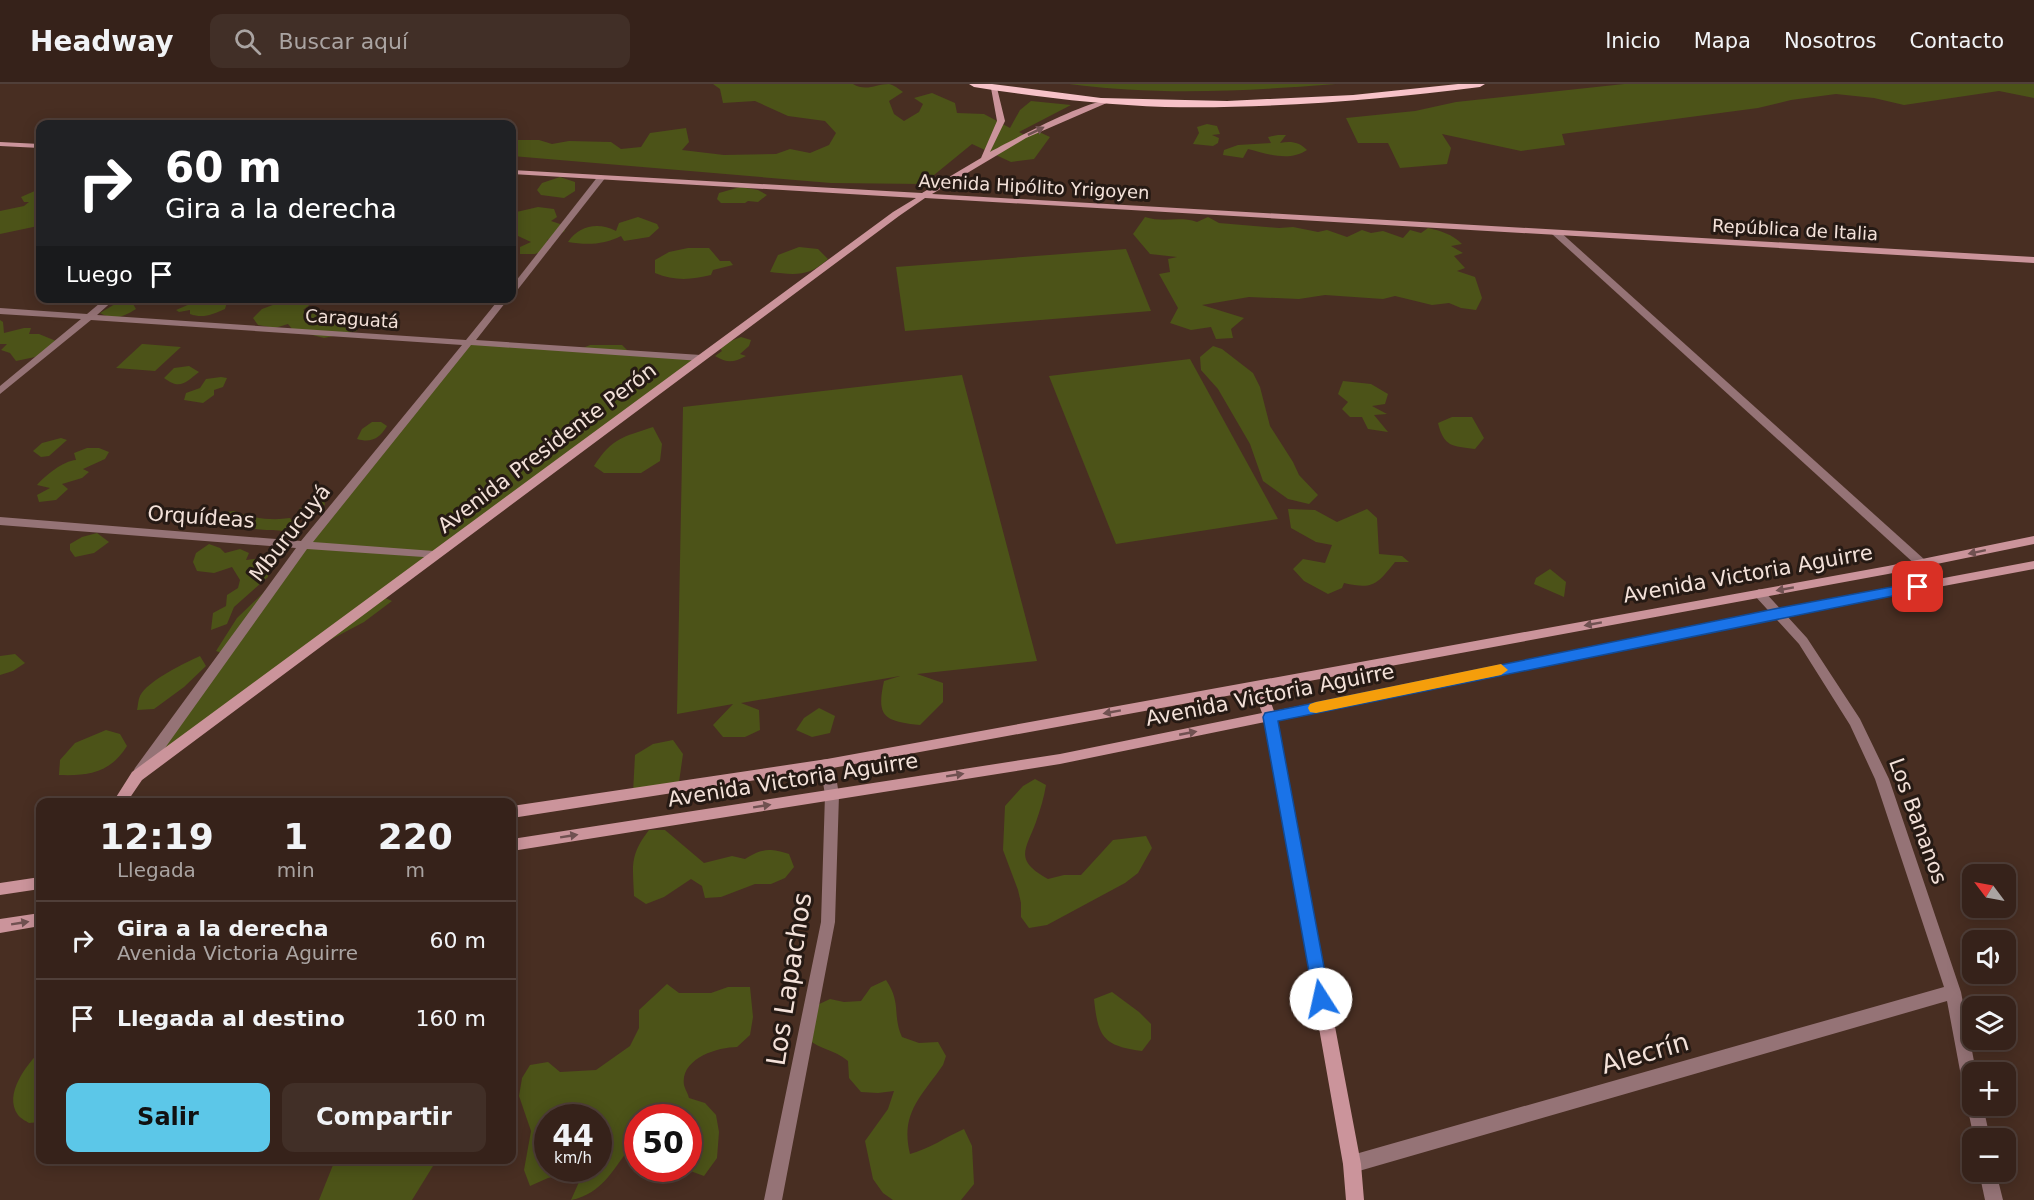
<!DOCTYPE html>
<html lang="es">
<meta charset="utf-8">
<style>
:root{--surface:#36221a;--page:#412f27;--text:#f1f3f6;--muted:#aaa4a2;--line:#503f39;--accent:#5cc7e8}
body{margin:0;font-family:"DejaVu Sans",sans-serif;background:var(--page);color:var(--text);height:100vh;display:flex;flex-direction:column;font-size:22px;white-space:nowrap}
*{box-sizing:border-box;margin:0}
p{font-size:20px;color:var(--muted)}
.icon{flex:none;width:33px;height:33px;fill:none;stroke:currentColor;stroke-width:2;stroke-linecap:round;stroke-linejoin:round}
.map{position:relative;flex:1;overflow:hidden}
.details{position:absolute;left:36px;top:714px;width:480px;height:366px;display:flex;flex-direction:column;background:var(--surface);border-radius:12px;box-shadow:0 3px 15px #0003,0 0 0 2px var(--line)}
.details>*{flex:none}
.guide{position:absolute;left:36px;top:36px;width:480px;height:183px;border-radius:12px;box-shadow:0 3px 15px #0003,0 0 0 2px var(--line);background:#202124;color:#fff;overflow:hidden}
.needle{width:39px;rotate:302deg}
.buttons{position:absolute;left:1962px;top:780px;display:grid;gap:12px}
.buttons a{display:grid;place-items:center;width:54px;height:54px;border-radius:12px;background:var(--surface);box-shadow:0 3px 15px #0003,0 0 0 2px var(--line);font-size:30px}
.speed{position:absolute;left:534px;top:1020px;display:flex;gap:12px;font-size:30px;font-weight:700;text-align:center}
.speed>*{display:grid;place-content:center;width:78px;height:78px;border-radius:50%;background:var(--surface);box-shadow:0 3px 15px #0003,0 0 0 2px var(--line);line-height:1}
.speed small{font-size:15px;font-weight:400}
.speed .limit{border:9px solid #d22;background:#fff;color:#111}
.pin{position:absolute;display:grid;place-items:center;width:51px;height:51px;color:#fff;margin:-26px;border-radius:12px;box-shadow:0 3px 9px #0006}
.me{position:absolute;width:66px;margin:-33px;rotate:350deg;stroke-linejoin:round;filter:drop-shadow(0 0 4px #0008)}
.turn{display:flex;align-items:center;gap:21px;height:126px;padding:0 30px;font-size:27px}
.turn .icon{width:78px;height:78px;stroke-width:2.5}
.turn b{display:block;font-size:42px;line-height:51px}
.then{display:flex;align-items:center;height:57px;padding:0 30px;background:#0003;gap:12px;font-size:22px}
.eta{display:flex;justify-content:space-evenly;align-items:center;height:102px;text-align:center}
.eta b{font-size:36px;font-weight:600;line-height:42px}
.primary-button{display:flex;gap:12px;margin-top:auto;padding:12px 30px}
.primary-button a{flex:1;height:69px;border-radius:12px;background:var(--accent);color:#111;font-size:24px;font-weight:600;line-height:69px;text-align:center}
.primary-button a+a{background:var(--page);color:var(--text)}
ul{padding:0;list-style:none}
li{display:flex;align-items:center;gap:18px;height:78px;padding:0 30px;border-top:2px solid var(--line)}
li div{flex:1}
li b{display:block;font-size:22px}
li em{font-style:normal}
header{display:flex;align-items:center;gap:36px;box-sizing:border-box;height:84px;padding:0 30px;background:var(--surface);border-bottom:2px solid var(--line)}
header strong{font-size:28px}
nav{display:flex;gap:33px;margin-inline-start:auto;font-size:21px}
.search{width:420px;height:54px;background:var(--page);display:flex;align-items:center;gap:15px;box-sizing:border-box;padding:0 21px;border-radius:12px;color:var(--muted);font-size:22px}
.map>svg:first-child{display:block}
.green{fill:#4c5318;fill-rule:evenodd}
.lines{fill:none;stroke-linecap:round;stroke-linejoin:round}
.minor{fill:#957376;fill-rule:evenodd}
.secondary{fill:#cb949b;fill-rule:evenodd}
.trunk{fill:#f7c2c8;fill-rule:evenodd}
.oneway{fill:#705151}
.route{fill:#1a73e8;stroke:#114b97;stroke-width:1.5}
.slow{fill:#f59e0b}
.labels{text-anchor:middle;stroke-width:6;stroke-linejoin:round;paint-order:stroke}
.far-street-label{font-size:18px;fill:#f3e1d9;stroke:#261a14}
.street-label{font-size:21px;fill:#f3e1d9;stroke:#261a14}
.near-street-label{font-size:26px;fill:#f3e1d9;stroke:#261a14}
</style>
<header>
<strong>Headway</strong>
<div class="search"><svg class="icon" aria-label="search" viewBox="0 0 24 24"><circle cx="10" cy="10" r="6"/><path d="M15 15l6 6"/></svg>Buscar aquí</div>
<nav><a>Inicio</a><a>Mapa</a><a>Nosotros</a><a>Contacto</a></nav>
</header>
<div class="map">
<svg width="2034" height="1116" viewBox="0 0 2034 1116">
<rect width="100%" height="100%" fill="#482e22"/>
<!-- green -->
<g class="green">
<path d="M 713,0 L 853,0 C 866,8 876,0 889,0 C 894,1 899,5 903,8 L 889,17 L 894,30 L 904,37 L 919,28 L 923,20 L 914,14 L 932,9 L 955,19 L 957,29 L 984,30 L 1010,44 L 1020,26 L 1031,17 L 1071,21 L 1019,48 L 1025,51 L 1035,46 L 1050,53 L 1034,75 L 1011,78 L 972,60 L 923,100 L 831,99 L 512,72 L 512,56 L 539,56 L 552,60 L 569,57 L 611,58 L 621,65 L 641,63 L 650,49 L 686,44 L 689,58 L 682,66 L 724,71 L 776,70 L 790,65 L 810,69 L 829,61 L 836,49 L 825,37 L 788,32 L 755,17 L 723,19 L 720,5 Z"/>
<path d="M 1069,0 L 1336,0 C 1248,7 1158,12 1069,0 Z"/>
<polygon points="1624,0 2034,0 2034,14 1999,7 1904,21 1874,14 1836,10 1791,16 1758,24 1562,50 1565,61 1521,67 1442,50 1451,64 1447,80 1400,84 1388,59 1358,59 1346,34 1415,27 1456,18"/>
<polygon points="1207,40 1217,42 1220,50 1212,51 1219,54 1218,59 1213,62 1193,60 1199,49 1197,43"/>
<path d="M 1278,51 L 1286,51 L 1280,59 C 1291,57 1299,58 1307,66 C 1289,78 1268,70 1248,65 L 1243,74 L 1223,71 L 1224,66 L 1238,61 L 1271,59 L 1268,53 Z"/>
<polygon points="560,93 575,98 575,107 564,114 541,111 537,106 542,99"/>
<polygon points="740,103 758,106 767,111 758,118 748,117 745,119 721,119 717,115 719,109"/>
<polygon points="37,106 40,106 40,138 38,142 0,150 0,127 24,122 29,118 24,118 21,113"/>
<polygon points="512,123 512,129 538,123 554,125 557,133 551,137 560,140 565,147 547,156 551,164 535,170 520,170 520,163 531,158 518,152 518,147 512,146"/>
<path d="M 638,133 L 657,140 L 659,144 L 649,153 L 624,157 L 621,152 C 604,161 586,161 568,158 C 579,141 599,138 616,147 L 619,139 Z"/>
<path d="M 1145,133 C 1163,139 1180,132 1197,138 L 1208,133 L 1219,139 L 1279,144 L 1293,143 L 1318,148 L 1327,146 L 1347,153 L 1362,146 L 1371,149 L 1383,147 L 1403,154 L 1410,146 L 1421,149 L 1428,144 C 1441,147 1452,150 1462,160 L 1451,162 L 1463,169 L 1454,172 L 1465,184 L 1457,187 L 1475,193 L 1482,214 L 1476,226 L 1461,224 L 1449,219 L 1432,221 L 1395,212 L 1383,215 L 1325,211 L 1299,215 L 1249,213 L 1202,221 L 1244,234 L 1231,245 L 1233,254 L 1216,255 L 1211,243 L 1191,246 L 1170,239 L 1178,224 L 1159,190 L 1170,188 L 1168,175 L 1177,173 L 1150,170 L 1133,150 Z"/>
<path d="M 799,163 L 818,165 L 828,175 C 809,193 795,191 770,188 L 778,171 Z"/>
<path d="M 688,164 L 709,164 L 720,177 L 730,177 L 733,181 L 713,186 L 711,191 C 691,196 674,197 655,189 L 655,176 L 669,168 Z"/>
<polygon points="1126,165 1151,227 905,247 896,183"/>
<path d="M 130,215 L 136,225 C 123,233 114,237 100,229 L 120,217 Z"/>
<path d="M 217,215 L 227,218 L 225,225 C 214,230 203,235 190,230 L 190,226 L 179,228 L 176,226 L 197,217 L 201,220 Z"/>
<path d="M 289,215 L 312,215 L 312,219 L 303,226 C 311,230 317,226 325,230 L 323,237 L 318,242 L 335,235 L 342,237 L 341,241 L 354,238 L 358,242 L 357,247 L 324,254 L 293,246 L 288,240 L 275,244 L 258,241 L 253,234 L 262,225 Z"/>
<polygon points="0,236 3,238 4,249 24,244 31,244 29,250 39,250 56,257 56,264 35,273 16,277 10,269 1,266 7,260 0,260"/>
<path d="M 741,253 L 751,256 L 749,262 L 740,270 L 746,272 C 733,279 727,279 715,272 L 722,267 L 718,262 Z"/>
<polygon points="142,260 143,260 181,263 155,287 116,284"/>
<polygon points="469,260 578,266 590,261 622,261 630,269 701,274 381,512 392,517 364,538 328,557 137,692 225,570 216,567 237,534 285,488"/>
<polygon points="1213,262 1222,265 1253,289 1260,303 1270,342 1293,378 1299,391 1318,411 1309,420 1288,415 1263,397 1250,360 1218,305 1201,286 1200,273"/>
<polygon points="1190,275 1278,435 1116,460 1049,292"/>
<path d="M 189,282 L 199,288 C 185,299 180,306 164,294 L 174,284 Z"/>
<path d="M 962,291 L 1037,577 L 917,590 L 943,599 L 943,618 L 920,641 C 884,637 876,633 884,597 L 900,592 L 741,619 L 759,626 L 760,646 L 745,653 L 723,653 L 713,641 L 733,620 L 677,630 L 683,323 Z"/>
<polygon points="221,293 227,294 223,303 214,306 214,311 203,319 184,316 186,309 200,304 206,295"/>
<polygon points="1343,297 1371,300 1388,310 1385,320 1372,322 1387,330 1374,331 1388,348 1368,345 1362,333 1350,333 1342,325 1348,318 1338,310"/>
<path d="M 1452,333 L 1472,333 L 1484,354 L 1475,365 C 1452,362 1444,363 1438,339 Z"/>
<path d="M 372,338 L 381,338 L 387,342 C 379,355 371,359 357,355 L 362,345 Z"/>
<path d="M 653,343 L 662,360 L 660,377 L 641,389 L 604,389 L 594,382 C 612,354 623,353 653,343 Z"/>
<polygon points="61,354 67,356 49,372 41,373 33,367 42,359"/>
<path d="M 87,364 L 99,364 L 109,368 L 105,375 L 83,385 L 89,388 L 82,394 L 62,400 L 68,405 L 56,416 L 39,418 L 37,411 L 50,404 L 37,401 C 46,391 63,377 76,376 L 74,369 Z"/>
<polygon points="313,414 324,414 325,421 315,424 317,426 309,434 295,433 300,424 308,422 306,419"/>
<path d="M 1288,425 L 1315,426 L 1337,438 L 1367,425 L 1377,434 L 1379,470 L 1402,472 L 1409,478 L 1395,478 C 1377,500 1374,506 1344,499 L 1342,504 L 1328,510 L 1304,497 L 1293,485 L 1303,475 L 1325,479 L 1332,461 L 1316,458 L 1291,444 Z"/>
<path d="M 234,427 C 252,434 271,437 290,434 L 293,438 L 283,447 C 266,444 262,449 244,441 L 243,436 L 223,440 L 217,436 L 197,443 L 194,437 L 201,432 Z"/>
<polygon points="97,449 109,458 94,469 75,473 70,466 70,460 82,453"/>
<polygon points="209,460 220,464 225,469 240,465 249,469 246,476 262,474 270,478 268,493 234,523 227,540 211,546 213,529 226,522 227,511 238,504 240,496 232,483 214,489 197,487 193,478 196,469"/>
<polygon points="1550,485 1566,498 1564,513 1534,500 1536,494"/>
<polygon points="15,570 25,579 13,587 0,591 0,572"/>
<path d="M 200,572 L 206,582 L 184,603 L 154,625 L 137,626 C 138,622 138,616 140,612 C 147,597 185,579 200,572 Z"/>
<polygon points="819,624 835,632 830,649 812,653 796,646 804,634"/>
<path d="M 106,646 L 120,650 L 127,662 C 110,689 89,692 59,691 L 60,676 L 75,659 Z"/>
<polygon points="673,656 683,670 679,698 633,709 635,671 653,660"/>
<path d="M 1035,695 L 1046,701 C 1044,714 1040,726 1036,738 C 1025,767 1014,776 1048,795 L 1064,791 L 1081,791 L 1113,756 L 1146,752 L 1152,764 L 1138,789 L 1125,799 L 1047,841 L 1029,844 L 1021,833 L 1021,819 L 1018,806 L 1003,766 L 1005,722 L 1023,702 Z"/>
<path d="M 649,746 L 665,746 L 704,779 L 732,772 L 745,775 C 763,764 769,764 789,770 L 794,783 L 785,794 L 771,800 L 755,800 L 721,813 L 705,814 L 702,802 L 691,795 L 664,813 L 646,820 L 634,812 C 633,782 629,772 649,746 Z"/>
<path d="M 886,896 C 902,920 892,931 902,953 L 919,959 L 938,958 L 946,972 L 943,981 C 921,1013 900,1029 910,1070 C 929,1065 946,1053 964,1045 L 972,1062 L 974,1100 L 961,1116 L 893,1116 L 883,1109 L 873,1095 L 865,1057 L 888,1025 L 894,1007 L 878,1009 L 861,1008 L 849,994 L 848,977 C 833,965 822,966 807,955 L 813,923 L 830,915 L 844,918 L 861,917 L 871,903 Z"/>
<path d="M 667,900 L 679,909 L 711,909 L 728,903 L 750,903 L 753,933 L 750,951 L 737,963 C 717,963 680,975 684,1001 C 685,1005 688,1010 689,1014 L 705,1019 L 716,1031 L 719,1048 L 717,1074 L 704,1092 L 685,1085 L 688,1084 L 688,1034 L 638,1034 L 637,1063 L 633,1060 C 614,1083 603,1110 571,1116 L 579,1098 L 566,1090 L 548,1094 L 530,1102 L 524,1086 L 531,1047 L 519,1012 L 522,994 L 530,981 L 548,978 L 560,988 L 596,986 L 630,962 L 639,944 L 639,926 ZM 548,1034 L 598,1034 L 598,1084 L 548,1084 Z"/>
<path d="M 1112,908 L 1139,928 L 1151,940 L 1151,955 L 1142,967 C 1103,962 1098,953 1094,915 Z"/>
<path d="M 40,967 L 40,1038 L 29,1039 C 26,1037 20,1034 18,1031 C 3,1010 27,981 40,967 Z"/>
<polygon points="335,1076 433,1076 433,1082 412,1116 319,1116"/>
</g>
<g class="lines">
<!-- minor -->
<g class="minor">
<polygon points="599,91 606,93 515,209 512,209 512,202"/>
<polygon points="1552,146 1558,146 1925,476 1927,479 1925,482 1917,482 1552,150"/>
<polygon points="106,214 116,214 97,231 466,256 500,214 509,214 476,256 701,271 706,274 701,277 471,261 313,458 434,467 440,471 438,474 307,465 145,692 140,693 135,692 133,688 135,684 296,464 0,441 0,433 301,457 462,261 91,236 0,310 0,302 81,235 0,230 0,224 87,230"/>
<polygon points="1759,505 1763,506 1807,554 1860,635 1889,695 1961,908 1976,988 1972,988 1972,1022 1983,1022 1990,1054 1974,1054 1967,1022 1971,1016 1966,1014 1964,1008 1947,917 1352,1089 1346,1086 1343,1080 1346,1074 1352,1071 1944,903 1875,695 1850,641 1799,560 1755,512 1753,509"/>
<polygon points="827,675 832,676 834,680 839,711 835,838 782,1116 764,1116 821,838 825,711 820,680 822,676"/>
<polygon points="1979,1088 1996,1088 2003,1116 1985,1116"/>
</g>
<!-- secondary -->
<g class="secondary">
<path d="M 994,2 L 997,4 L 1005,37 L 990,68 C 1007,59 1096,11 1109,18 L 1026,54 L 932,110 L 2034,173 L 2034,179 L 925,114 L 899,132 L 142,696 L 127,718 L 113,718 L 132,688 L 893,128 L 916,114 L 512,90 L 512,86 L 922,109 L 981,74 L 997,37 L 991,4 Z"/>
<polygon points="0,58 40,60 40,64 0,62"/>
<polygon points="2034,452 2034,460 1888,490 1266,605 1274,627 1779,525 2034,477 2034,485 1779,533 1277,636 1361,1080 1364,1116 1346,1116 1343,1080 1265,638 1060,680 512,767 512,755 1060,670 1262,629 1254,607 827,685 512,734 512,722 827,675 1888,482"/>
<polygon points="40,793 40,805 0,811 0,799"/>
<polygon points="40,829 40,842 0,849 0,835"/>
</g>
<!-- trunk -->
<path class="trunk" d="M 969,0 L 992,0 L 1101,14 L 1227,17 L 1353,11 L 1458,0 L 1485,0 L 1480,3 C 1375,16 1271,25 1165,23 C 1101,21 1037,13 974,3 Z"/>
</g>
<!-- one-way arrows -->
<defs><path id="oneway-solid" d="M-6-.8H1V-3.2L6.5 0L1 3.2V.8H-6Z" transform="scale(1.5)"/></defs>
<g class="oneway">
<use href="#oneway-solid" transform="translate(1036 47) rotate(-26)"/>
<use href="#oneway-solid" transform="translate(1977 468) rotate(168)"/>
<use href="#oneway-solid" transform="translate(1785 505) rotate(170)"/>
<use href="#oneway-solid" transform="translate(1593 540) rotate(170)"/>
<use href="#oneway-solid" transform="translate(1112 628) rotate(170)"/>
<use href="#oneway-solid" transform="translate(1188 649) rotate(-11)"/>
<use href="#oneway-solid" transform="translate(955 691) rotate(-9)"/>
<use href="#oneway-solid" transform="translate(762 722) rotate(-9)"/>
<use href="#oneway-solid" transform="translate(569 752) rotate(-9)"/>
<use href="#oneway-solid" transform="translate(20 839) rotate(-9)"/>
</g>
<!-- route -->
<polygon class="route" points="1918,498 1924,503 1922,506 1278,637 1330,915 1328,921 1321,924 1315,921 1263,633 1265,629 1779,524"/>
<!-- slow -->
<polygon class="slow" points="1501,580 1508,586 1501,591 1316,629 1310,628 1308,624 1310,620 1316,618"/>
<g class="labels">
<!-- far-street labels -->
<g class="far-street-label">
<text transform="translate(1034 103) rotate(3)" y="6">Avenida Hipólito Yrigoyen</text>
<text transform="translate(1795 146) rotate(3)" y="6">República de Italia</text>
<text transform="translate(352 235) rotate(4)" y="6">Caraguatá</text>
</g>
<!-- street labels -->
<g class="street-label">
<text transform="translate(547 364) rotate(-37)" y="7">Avenida Presidente Perón</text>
<text transform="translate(201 433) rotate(4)" y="7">Orquídeas</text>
<text transform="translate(290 449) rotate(-52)" y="7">Mburucuyá</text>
<text transform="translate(1748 490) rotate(-10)" y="7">Avenida Victoria Aguirre</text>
<text transform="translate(1270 611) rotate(-11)" y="7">Avenida Victoria Aguirre</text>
<text transform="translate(793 696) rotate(-9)" y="7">Avenida Victoria Aguirre</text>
<text transform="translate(1918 737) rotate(70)" y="7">Los Bananos</text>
</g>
<!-- near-street labels -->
<g class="near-street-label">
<text transform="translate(789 895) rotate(-81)" y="9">Los Lapachos</text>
<text transform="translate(1645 969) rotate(-16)" y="9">Alecrín</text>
</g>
</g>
</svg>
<div class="buttons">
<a><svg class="needle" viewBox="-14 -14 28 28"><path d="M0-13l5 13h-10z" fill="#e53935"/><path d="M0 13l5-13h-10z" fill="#aaa4a2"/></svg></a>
<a><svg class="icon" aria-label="sound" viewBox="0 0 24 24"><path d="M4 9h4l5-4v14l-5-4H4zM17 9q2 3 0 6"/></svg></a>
<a><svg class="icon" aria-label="layers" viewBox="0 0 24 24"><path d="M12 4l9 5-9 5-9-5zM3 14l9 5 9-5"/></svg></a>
<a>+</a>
<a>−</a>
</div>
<div class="speed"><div>44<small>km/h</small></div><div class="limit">50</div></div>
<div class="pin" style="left:1918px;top:503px;background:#d93025"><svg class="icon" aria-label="arrive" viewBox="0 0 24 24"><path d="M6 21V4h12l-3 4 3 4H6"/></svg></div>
<svg class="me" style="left:1321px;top:915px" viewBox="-20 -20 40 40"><circle r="19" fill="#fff"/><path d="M0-13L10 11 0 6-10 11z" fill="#1a73e8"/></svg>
<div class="guide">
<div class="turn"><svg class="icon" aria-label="right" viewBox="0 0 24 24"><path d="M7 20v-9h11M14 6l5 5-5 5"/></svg><div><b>60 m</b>Gira a la derecha</div></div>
<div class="then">Luego<svg class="icon" aria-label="arrive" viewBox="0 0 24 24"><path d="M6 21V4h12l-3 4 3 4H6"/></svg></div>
</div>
<section class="details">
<div class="eta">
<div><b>12:19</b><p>Llegada</p></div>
<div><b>1</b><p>min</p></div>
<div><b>220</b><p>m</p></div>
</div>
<ul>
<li><svg class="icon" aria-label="right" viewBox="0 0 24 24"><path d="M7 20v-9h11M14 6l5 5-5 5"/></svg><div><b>Gira a la derecha</b><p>Avenida Victoria Aguirre</p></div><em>60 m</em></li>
<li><svg class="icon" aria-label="arrive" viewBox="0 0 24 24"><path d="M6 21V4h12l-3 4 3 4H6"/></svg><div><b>Llegada al destino</b></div><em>160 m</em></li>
</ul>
<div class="primary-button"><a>Salir</a><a>Compartir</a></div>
</section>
</div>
